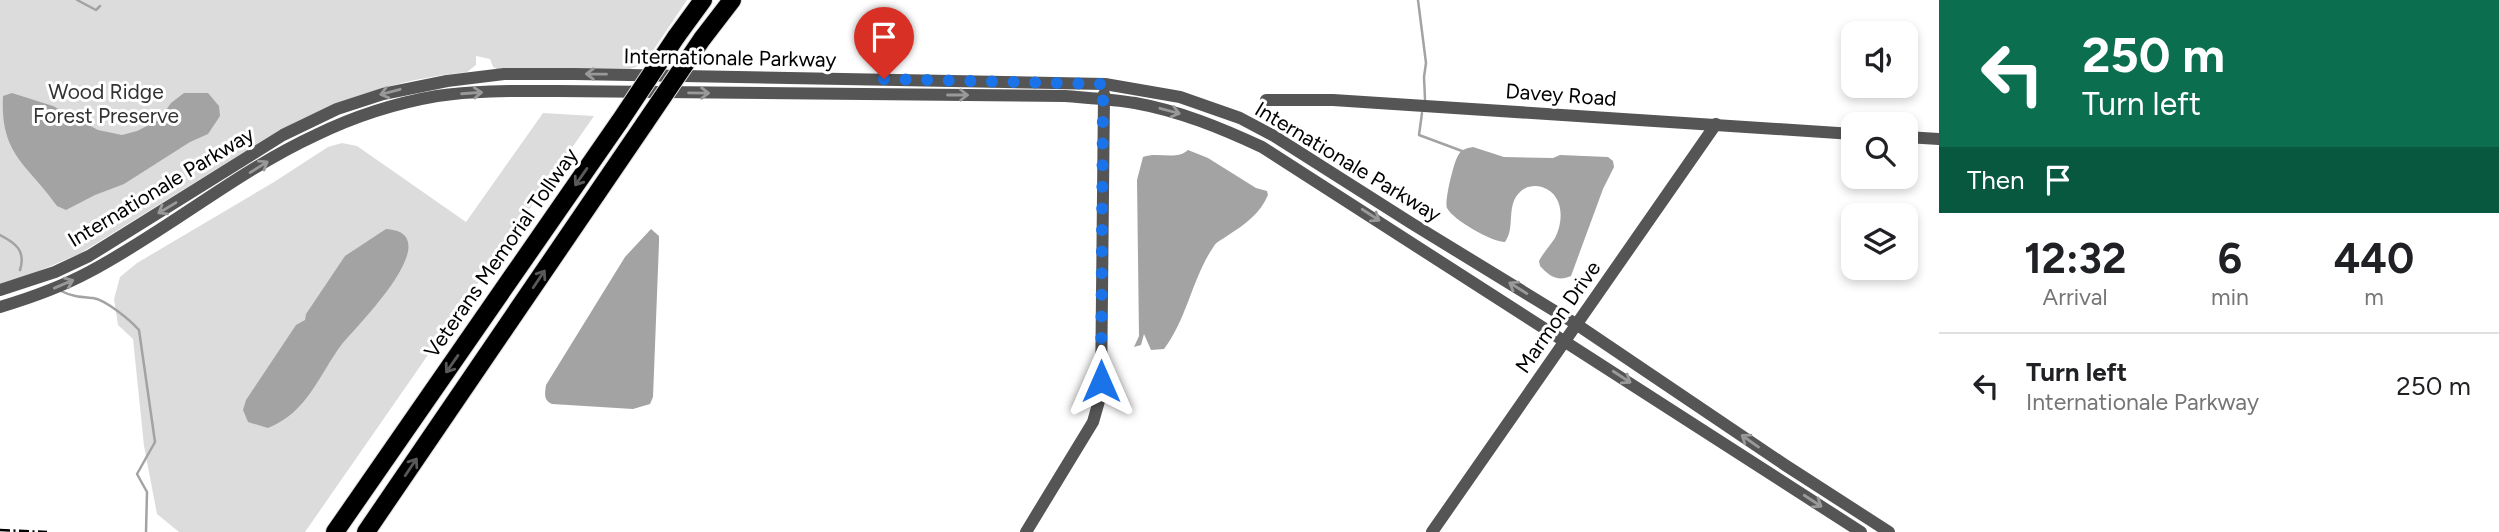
<!DOCTYPE html>
<style>
:root{--surface:#fff;--page:#f2f2f2;--text:#202124;--muted:#757577;--line:#e0e0e0}
body{margin:0;font-family:Figtree,sans-serif;background:var(--page);color:var(--text);height:100vh;display:flex;flex-direction:column;font-size:26px;white-space:nowrap}
*{box-sizing:border-box;margin:0}
p{font-size:23px;color:var(--muted)}
.icon{flex:none;width:38px;height:38px;fill:none;stroke:currentColor;stroke-width:2;stroke-linecap:round;stroke-linejoin:round}
.map{position:relative;flex:1;overflow:hidden}
.side{display:flex;flex-direction:column;background:var(--surface);width:560px}
.side>*{flex:none}
.top-card{background:#0b6e4f;color:#fff;overflow:hidden}
.tools{position:absolute;left:1841px;top:21px;display:grid;gap:14px}
.tools a{display:grid;place-items:center;width:77px;height:77px;border-radius:14px;background:var(--surface);box-shadow:0 4px 10px #0003;font-size:35px}
.pin{position:absolute;display:grid;place-items:center;width:60px;height:60px;color:#fff;margin:-72px -30px;border-radius:50% 50% 50% 0;rotate:-45deg;box-shadow:0 0 7px #0007}
.pin .icon{rotate:45deg}
.me{position:absolute;width:77px;margin:-38px;rotate:0deg;stroke-linejoin:round;filter:drop-shadow(0 0 5px #0008)}
.turn{display:flex;align-items:center;gap:24px;height:147px;padding:0 28px;font-size:32px}
.turn .icon{width:91px;height:91px;stroke-width:2.5}
.turn b{display:block;font-size:49px;line-height:60px}
.then{display:flex;align-items:center;height:66px;padding:0 28px;background:#0003;gap:14px;font-size:26px}
.eta{display:flex;justify-content:space-evenly;align-items:center;height:119px;text-align:center}
.eta b{font-size:42px;font-weight:700;line-height:49px}
ul{padding:0;list-style:none}
li{display:flex;align-items:center;gap:21px;height:105px;padding:0 28px;border-top:2px solid var(--line)}
li div{flex:1}
li b{display:block;font-size:26px}
li em{font-style:normal}
main{display:flex;flex:1;min-height:0}
.map>svg:first-child{display:block}
.green{fill:#dcdcdc}
.water{fill:#a3a3a3}
.lines{fill:none;stroke-linecap:round;stroke-linejoin:round}
.stream{stroke:#a3a3a3;stroke-width:2.5}
.highway-casing{stroke:#dbdbdb;stroke-width:20}
.minor{stroke:#555;stroke-width:12}
.highway{stroke:#000;stroke-width:18}
.rail{stroke:#000;stroke-width:2.5;stroke-dasharray:10 3.5 2 3.5;stroke-linecap:butt}
.highway-bridge-casing{stroke:#dbdbdb;stroke-width:20;stroke-linecap:butt}
.highway-bridge{stroke:#000;stroke-width:18}
.oneway{stroke:#999}
.oneway2{stroke:#595959}
.route{stroke:#1a73e8;stroke-width:12;stroke-dasharray:0 21.6}
.labels{text-anchor:middle;stroke-width:6;stroke-linejoin:round;paint-order:stroke}
.street-label{font-size:21px;fill:#000;stroke:#fff}
.park-label{font-size:21px;fill:#333;stroke:#fff}
</style>
<main>
<div class="map">
<svg width="1939" height="532" viewBox="0 0 1939 532">
<rect width="100%" height="100%" fill="#fff"/>
<!-- green -->
<g class="green">
<path d="M 0,0 L 687,0 L 644,64 L 630,69 L 499,70 L 493,67 L 490,59 L 476,56 L 476,65 L 467,72 C 398,79 336,100 275,133 L 79,254 L 20,279 L 0,285 Z"/>
<polygon points="543,113 594,116 305,532 179,532 157,514 144,446 133,339 118,325 114,299 120,277 137,263 274,182 328,147 342,143 357,146 466,222"/>
</g>
<!-- water -->
<g class="water">
<path d="M 12,93 L 53,106 L 98,130 L 122,135 L 137,131 L 159,120 L 171,103 L 184,93 L 208,93 L 219,106 L 220,116 L 208,134 L 190,142 L 124,184 L 95,195 L 66,210 L 57,206 C 28,164 0,156 3,96 Z"/>
<path d="M 1473,147 L 1504,157 L 1553,158 L 1560,155 L 1608,157 L 1613,161 L 1614,167 L 1603,189 L 1571,276 C 1558,282 1549,276 1540,266 L 1539,261 C 1543,253 1550,246 1555,238 C 1564,221 1564,194 1542,187 C 1535,185 1527,186 1521,191 C 1505,205 1516,227 1505,242 C 1492,242 1453,220 1447,208 C 1444,202 1454,160 1459,154 C 1462,149 1468,148 1473,147 Z"/>
<path d="M 1188,150 L 1208,158 L 1256,188 L 1267,191 L 1268,195 C 1260,214 1244,225 1227,236 C 1222,240 1217,241 1214,246 C 1192,278 1187,319 1164,349 L 1151,350 L 1144,334 L 1141,345 L 1134,347 L 1139,336 L 1137,180 L 1143,157 C 1158,151 1176,161 1188,150 Z"/>
<path d="M 386,229 C 451,233 356,327 342,344 C 318,376 308,412 268,428 L 248,422 L 243,410 L 246,400 L 296,325 L 305,320 L 306,314 L 345,256 Z"/>
<path d="M 651,229 L 659,236 L 659,243 L 653,397 L 650,404 L 633,409 L 552,404 C 543,400 545,393 546,385 L 625,257 Z"/>
</g>
<g class="lines">
<!-- stream -->
<g class="stream">
<polyline points="77,0 96,10 100,6"/>
<polyline points="1418,0 1426,63 1424,77 1425,99"/>
<polyline points="1422,113 1419,135 1462,151"/>
<path d="M 0,235 C 16,243 26,251 20,270"/>
<path d="M 61,291 C 73,297 81,297 93,298 C 106,300 130,320 139,330 L 155,442 L 137,474 L 147,492 L 146,532"/>
</g>
<defs>
<g id="highway">
<polyline points="676,37 703,0"/>
<polyline points="702,39 732,0"/>
<polyline points="335,532 620,121"/>
<polyline points="366,532 645,123"/>
</g>
</defs>
<!-- highway casing -->
<use href="#highway" class="highway-casing"/>
<!-- minor -->
<g class="minor">
<polyline points="1266,100 1333,100 1853,134"/>
<polyline points="1906,137 1939,139"/>
<polyline points="0,290 55,272 89,256 283,135 337,109 383,94 447,81 504,74 575,74 1105,84 1180,97 1240,118 1274,136 1411,223 1576,324 1785,465 1889,532"/>
<path d="M 0,307 C 30,298 61,287 89,272 C 167,231 236,172 316,135 C 353,117 396,103 437,96 C 477,90 519,91 559,91 L 1065,96 C 1088,98 1112,99 1135,103 C 1180,111 1221,128 1262,147 L 1861,532"/>
<polyline points="1026,532 1093,422 1101,394 1104,94"/>
<polyline points="1432,532 1716,124"/>
</g>
<!-- highway -->
<use href="#highway" class="highway"/>
<!-- rail -->
<polyline class="rail" points="0,530 47,532"/>
<defs>
<g id="highway-bridge">
<polyline points="620,121 676,37"/>
<polyline points="645,123 702,39"/>
</g>
</defs>
<!-- highway-bridge casing -->
<use href="#highway-bridge" class="highway-bridge-casing"/>
<!-- highway-bridge -->
<use href="#highway-bridge" class="highway-bridge"/>
</g>
<!-- one-way arrows -->
<defs><path id="oneway-shaft" d="M-6 0H5M1.5-3L5.5 0L1.5 3" fill="none" stroke-width="1.6" stroke-linecap="round" stroke-linejoin="round" transform="scale(1.75)"/></defs>
<g class="oneway">
<use href="#oneway-shaft" transform="translate(596 74) rotate(-179)"/>
<use href="#oneway-shaft" transform="translate(390 92) rotate(165)"/>
<use href="#oneway-shaft" transform="translate(472 93) rotate(-4)"/>
<use href="#oneway-shaft" transform="translate(699 93) rotate(1)"/>
<use href="#oneway-shaft" transform="translate(958 95)"/>
<use href="#oneway-shaft" transform="translate(1170 111) rotate(15)"/>
<use href="#oneway-shaft" transform="translate(259 167) rotate(-32)"/>
<use href="#oneway-shaft" transform="translate(167 208) rotate(149)"/>
<use href="#oneway-shaft" transform="translate(1371 215) rotate(33)"/>
<use href="#oneway-shaft" transform="translate(64 284) rotate(-23)"/>
<use href="#oneway-shaft" transform="translate(1518 288) rotate(-148)"/>
<use href="#oneway-shaft" transform="translate(1622 377) rotate(33)"/>
<use href="#oneway-shaft" transform="translate(1750 441) rotate(-145)"/>
<use href="#oneway-shaft" transform="translate(1813 501) rotate(33)"/>
</g>
<g class="oneway2">
<use href="#oneway-shaft" transform="translate(581 177) rotate(125)"/>
<use href="#oneway-shaft" transform="translate(539 279) rotate(-56)"/>
<use href="#oneway-shaft" transform="translate(452 364) rotate(125)"/>
<use href="#oneway-shaft" transform="translate(411 467) rotate(-56)"/>
</g>
<g class="lines">
<!-- route -->
<polyline class="route" points="884,79 1105,84 1103,100 1101,381"/>
</g>
<g class="labels">
<!-- street labels -->
<g class="street-label">
<text transform="translate(730 58) rotate(1)" y="7">Internationale Parkway</text>
<text transform="translate(1561 95) rotate(4)" y="7">Davey Road</text>
<text transform="translate(1348 162) rotate(31)" y="7">Internationale Parkway</text>
<text transform="translate(161 187) rotate(-31)" y="7">Internationale Parkway</text>
<text transform="translate(501 253) rotate(-55)" y="7">Veterans Memorial Tollway</text>
<text transform="translate(1558 317) rotate(-55)" y="7">Marmon Drive</text>
</g>
<!-- park labels -->
<g class="park-label">
<text x="106" y="99">Wood Ridge<tspan x="106" dy="24">Forest Preserve</tspan></text>
</g>
</g>
</svg>
<div class="tools">
<a><svg class="icon" aria-label="sound" viewBox="0 0 24 24"><path d="M4 9h4l5-4v14l-5-4H4zM17 9q2 3 0 6"/></svg></a>
<a><svg class="icon" aria-label="search" viewBox="0 0 24 24"><circle cx="10" cy="10" r="6"/><path d="M15 15l6 6"/></svg></a>
<a><svg class="icon" aria-label="layers" viewBox="0 0 24 24"><path d="M12 4l9 5-9 5-9-5zM3 14l9 5 9-5"/></svg></a>
</div>
<div class="pin" style="left:884px;top:79px;background:#d93025"><svg class="icon" aria-label="arrive" viewBox="0 0 24 24"><path d="M6 21V4h12l-3 4 3 4H6"/></svg></div>
<svg class="me" style="left:1101px;top:381px" viewBox="-20 -20 40 40"><path d="M0-17L14 15 0 8-14 15z" fill="#1a73e8" stroke="#fff" stroke-width="4"/></svg>
</div>
<section class="side">
<div class="top-card">
<div class="turn"><svg class="icon" aria-label="left" viewBox="0 0 24 24"><path d="M17 20v-9H6M10 6l-5 5 5 5"/></svg><div><b>250 m</b>Turn left</div></div>
<div class="then">Then<svg class="icon" aria-label="arrive" viewBox="0 0 24 24"><path d="M6 21V4h12l-3 4 3 4H6"/></svg></div>
</div>
<div class="eta">
<div><b>12:32</b><p>Arrival</p></div>
<div><b>6</b><p>min</p></div>
<div><b>440</b><p>m</p></div>
</div>
<ul>
<li><svg class="icon" aria-label="left" viewBox="0 0 24 24"><path d="M17 20v-9H6M10 6l-5 5 5 5"/></svg><div><b>Turn left</b><p>Internationale Parkway</p></div><em>250 m</em></li>
</ul>
</section>
</main>
